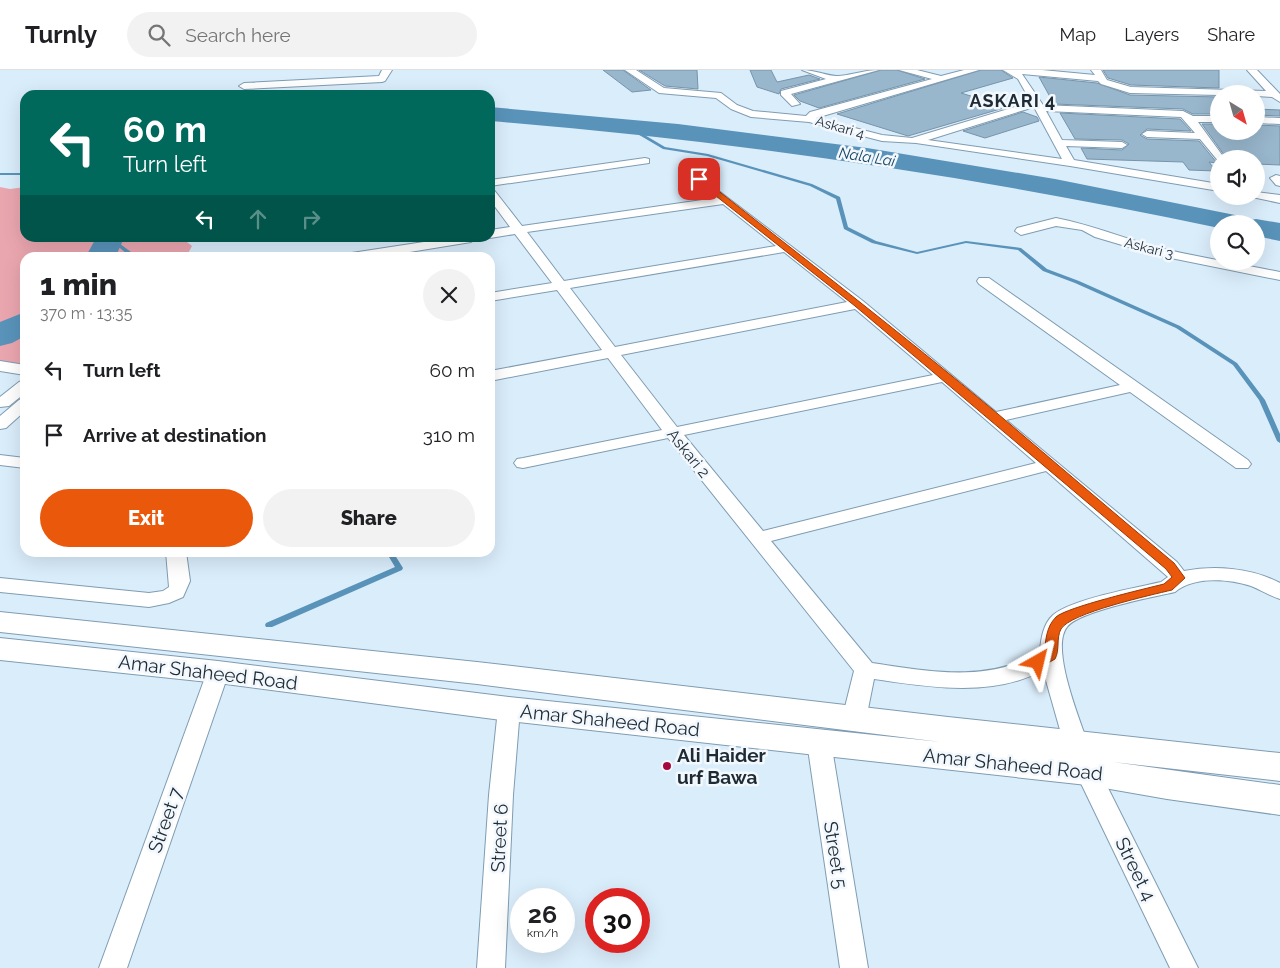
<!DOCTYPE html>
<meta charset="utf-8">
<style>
:root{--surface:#fff;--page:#f2f2f2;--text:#202124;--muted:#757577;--line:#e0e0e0;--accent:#ea580c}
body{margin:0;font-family:Raleway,sans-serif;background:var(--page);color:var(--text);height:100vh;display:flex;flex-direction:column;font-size:19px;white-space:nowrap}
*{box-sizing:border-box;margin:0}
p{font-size:16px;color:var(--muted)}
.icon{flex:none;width:28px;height:28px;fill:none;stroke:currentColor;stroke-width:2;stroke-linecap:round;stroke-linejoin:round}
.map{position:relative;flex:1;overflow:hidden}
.sheet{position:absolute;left:20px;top:182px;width:475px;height:305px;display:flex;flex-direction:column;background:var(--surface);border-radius:15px;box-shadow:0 5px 20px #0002}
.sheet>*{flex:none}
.top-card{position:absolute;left:20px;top:20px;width:475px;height:152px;border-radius:15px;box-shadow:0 5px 20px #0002;background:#00695c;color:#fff;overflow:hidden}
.needle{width:32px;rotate:143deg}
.tools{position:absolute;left:1210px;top:15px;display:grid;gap:10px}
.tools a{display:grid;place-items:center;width:55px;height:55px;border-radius:50%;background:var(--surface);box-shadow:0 5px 20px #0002;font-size:25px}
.speed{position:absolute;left:510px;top:818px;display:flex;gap:10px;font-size:25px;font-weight:700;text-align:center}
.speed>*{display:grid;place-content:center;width:65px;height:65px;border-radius:50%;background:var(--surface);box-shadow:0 5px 20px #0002;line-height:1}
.speed small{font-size:12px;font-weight:400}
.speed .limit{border:8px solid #d22;background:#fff;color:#111}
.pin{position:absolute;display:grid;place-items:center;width:42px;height:42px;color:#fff;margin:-21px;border-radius:10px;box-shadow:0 2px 8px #0006}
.me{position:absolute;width:55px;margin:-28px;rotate:37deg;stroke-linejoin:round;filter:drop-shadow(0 0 4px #0008)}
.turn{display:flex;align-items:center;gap:18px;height:105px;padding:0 20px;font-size:22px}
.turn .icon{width:65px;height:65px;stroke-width:2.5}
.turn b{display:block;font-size:35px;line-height:42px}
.lanes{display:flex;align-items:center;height:48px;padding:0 20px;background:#0003;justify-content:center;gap:25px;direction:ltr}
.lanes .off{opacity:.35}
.round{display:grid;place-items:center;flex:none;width:52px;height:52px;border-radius:26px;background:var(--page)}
.overview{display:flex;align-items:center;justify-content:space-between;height:85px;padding:0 20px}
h1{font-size:30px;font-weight:800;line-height:38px}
.action{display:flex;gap:10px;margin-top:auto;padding:10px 20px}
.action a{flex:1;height:58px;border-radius:30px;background:var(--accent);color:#fff;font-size:20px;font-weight:800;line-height:58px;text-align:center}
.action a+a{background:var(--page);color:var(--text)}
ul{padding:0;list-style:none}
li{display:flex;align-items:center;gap:15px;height:65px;padding:0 20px}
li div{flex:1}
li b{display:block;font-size:19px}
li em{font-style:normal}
header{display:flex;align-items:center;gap:30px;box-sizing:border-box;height:70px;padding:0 25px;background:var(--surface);border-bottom:1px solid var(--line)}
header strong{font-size:24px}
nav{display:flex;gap:28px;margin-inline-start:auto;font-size:18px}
.search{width:350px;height:45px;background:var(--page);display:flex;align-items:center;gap:12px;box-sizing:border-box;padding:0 18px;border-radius:28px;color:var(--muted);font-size:19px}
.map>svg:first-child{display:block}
.green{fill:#eaa6af}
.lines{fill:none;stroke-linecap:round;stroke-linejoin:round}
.stream{fill:#5993ba;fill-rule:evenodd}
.river{fill:#5993ba;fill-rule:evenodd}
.building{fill:#98b6cc;stroke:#7794a9}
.minor-casing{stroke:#7f9cb2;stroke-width:2}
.secondary-casing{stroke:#7f9cb2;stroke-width:2}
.minor{fill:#fff;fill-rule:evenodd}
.secondary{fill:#fff;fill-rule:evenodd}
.route{fill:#ea580c;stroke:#983908}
.poi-dot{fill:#a4083f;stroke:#f2f8fd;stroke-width:2}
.labels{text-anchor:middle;stroke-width:5;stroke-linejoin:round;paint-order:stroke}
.far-street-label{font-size:14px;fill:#1f2b34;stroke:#f2f8fd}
.far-water-label{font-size:15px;font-style:italic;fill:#194764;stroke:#f2f8fd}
.street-label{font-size:16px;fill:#1f2b34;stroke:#f2f8fd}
.far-district-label{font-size:18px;font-weight:bold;letter-spacing:1px;fill:#1f2b34;stroke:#f2f8fd}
.near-street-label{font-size:19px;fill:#1f2b34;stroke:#f2f8fd}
.near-poi-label{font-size:19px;font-weight:bold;fill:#1f2b34;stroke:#f2f8fd;text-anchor:start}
</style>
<header>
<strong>Turnly</strong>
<div class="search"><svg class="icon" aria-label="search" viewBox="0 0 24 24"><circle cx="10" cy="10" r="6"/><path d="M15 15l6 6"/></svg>Search here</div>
<nav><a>Map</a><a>Layers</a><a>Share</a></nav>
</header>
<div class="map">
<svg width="1280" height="898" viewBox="0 0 1280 898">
<rect width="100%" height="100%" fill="#daedfb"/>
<!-- green -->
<polygon class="green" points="0,117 10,119 25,117 25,168 182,168 192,176 186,187 25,188 25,298 0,300"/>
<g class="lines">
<!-- stream -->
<g class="stream">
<polygon points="624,54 626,54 665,77 708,84 812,114 840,127 848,157 876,171 917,182 966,171 1021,178 1047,199 1079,211 1180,256 1237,293 1265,330 1280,364 1280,373 1277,371 1259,330 1233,295 1176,258 1075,213 1043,201 1018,180 966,173 917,184 872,173 844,159 836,129 810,116 707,86 663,79 624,56"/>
<rect x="0" y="103" width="25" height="2"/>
<polygon points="108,168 112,168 131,182 133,188 128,188 127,184"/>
<polygon points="386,482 393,482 403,498 402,500 272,557 266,557 265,555 266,553 395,497"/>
</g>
<!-- river -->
<g class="river">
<path d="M 490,37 L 678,54 L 867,78 L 1055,109 L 1240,146 L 1251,150 L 1256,149 L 1280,153 L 1280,171 L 1256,166 L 1256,154 L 1219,154 L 1219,158 C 978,107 735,71 490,51 Z"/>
<polygon points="96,168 124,168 115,188 85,188"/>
<polygon points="25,242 25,266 12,273 0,276 0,252"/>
</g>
</g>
<!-- building -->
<g class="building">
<polygon points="603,0 623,0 651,20 632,22"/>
<polygon points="639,0 697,0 698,19 665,16"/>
<polygon points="750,0 771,0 777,12 809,5 820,9 781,19 779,24 757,17"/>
<polygon points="881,0 897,0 925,9 819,38 800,31 794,25"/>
<polygon points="981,0 1001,0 1013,8 961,23 1007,37 908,66 837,44"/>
<polygon points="1103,0 1219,0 1219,18 1131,15 1108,8"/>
<polygon points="1039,7 1097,13 1130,25 1219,27 1219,44 1193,44 1183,39 1054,34"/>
<polygon points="1256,39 1280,40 1280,46 1256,45"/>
<polygon points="1023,42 1037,47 1039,51 985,68 963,61"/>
<polygon points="1060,43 1180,49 1191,61 1147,59 1140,65 1147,69 1199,71 1217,93 1209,92 1216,101 1189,100 1183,92 1087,89 1081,78 1122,80 1129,74 1122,70 1075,69"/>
<polygon points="1202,54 1219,54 1219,61 1256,61 1256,55 1280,56 1280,95 1256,94 1256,89 1227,89"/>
</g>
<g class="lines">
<defs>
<g id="minor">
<polygon points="382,0 392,0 385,11 382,12 244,19 239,16 244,13 379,6"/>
<path d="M 625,0 L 636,0 L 664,18 L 721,23 L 737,35 L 753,41 L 806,46 L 810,42 L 932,9 L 899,0 L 917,0 L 941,6 L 964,0 L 979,0 L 816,48 L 882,65 L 912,68 L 1031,32 L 1018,9 L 1003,0 L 1042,0 L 1095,5 L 1091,0 L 1101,0 L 1107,10 L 1131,17 L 1266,21 L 1247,0 L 1257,0 L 1280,24 L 1280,32 L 1272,27 L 1256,26 L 1256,24 L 1219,25 L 1130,23 L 1101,14 L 1098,11 L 1022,4 L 1043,35 L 1183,41 L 1193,46 L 1219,46 L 1219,52 L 1198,52 L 1225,89 L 1219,89 L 1219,92 L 1200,69 L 1147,67 L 1142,64 L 1147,61 L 1195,63 L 1181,47 L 1046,41 L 1062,70 L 1122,72 L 1127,75 L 1122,78 L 1066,76 L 1074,90 L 1219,114 L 1219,121 L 1070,96 L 916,73 L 882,71 L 809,52 L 751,47 L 731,39 L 716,28 L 659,23 ZM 1034,37 L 1062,89 L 928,70 Z"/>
<path d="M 802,0 C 815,0 831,7 838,6 C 852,5 864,0 879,0 L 791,24 L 800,34 L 792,36 L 781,25 L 781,21 L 826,9 Z"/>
<polygon points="1256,47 1280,48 1280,54 1256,53"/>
<polygon points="645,88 649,89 649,93 490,116 490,110"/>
<path d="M 686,96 L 863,231 L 996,342 L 1120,315 L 979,214 L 977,211 L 979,208 L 989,208 L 1248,390 L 1251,394 L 1248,398 L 1236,398 L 1130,322 L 1006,350 L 1177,492 L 1184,501 C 1215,495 1252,498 1280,513 L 1280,529 C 1270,526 1261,520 1251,516 C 1229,509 1194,506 1175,522 C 1153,527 1079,541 1067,557 C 1050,578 1080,650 1088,674 L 1084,680 L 1076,683 L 1068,680 L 1064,674 L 1043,600 C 993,628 928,617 874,609 L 866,649 L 862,655 L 854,658 L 846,655 L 842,649 L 854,601 L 668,368 L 523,398 L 517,397 L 514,393 L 517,389 L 523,388 L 662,360 L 608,288 L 490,311 L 490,301 L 602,280 L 557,220 L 490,231 L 490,223 L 552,213 L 515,164 L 490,168 L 489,168 L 490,160 L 510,157 L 490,130 L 490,118 L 494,120 L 522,156 L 716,128 L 682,101 L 680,99 ZM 723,134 L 776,176 L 564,211 L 527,162 ZM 784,182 L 847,232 L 615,277 L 570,218 ZM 855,239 L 933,305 L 677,357 L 621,285 ZM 942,312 L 1036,393 L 763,461 L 684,365 ZM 1046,401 L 1168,507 L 1161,512 C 1135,518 1072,529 1053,545 C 1043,554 1041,569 1040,581 C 990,614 927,601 872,593 L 771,471 Z"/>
<polygon points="1276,105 1280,106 1280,116 1276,115 1270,108"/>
<polygon points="1256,122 1280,125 1280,133 1252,127 1256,126"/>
<path d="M 1056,148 C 1093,155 1127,170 1164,179 C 1203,188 1240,194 1280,202 L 1280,210 L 1156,185 L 1095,167 L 1082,160 L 1056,156 L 1021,165 L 1015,161 L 1017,158 Z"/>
<polygon points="450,168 477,168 471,172 373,188 339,188 345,184"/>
<polygon points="0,291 25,295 25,305 0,301"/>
<polygon points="25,310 25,323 9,336 0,337 0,327 19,312"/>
<polygon points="25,328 25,341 6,358 0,359 0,346 19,330"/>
<polygon points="0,385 25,388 25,398 0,395"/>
<polygon points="166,482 186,482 190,511 183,527 169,533 149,537 0,522 0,508 149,523 163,521 169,517"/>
<polygon points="218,594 226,596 229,602 127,898 99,898 207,602 210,596"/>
<polygon points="509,631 517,633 520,639 513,725 505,898 477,898 489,725 498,639 501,633"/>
<polygon points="819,663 827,666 831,672 868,898 840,898 807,672 811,666"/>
<polygon points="1087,692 1096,694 1198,898 1170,898 1075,701 1078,694"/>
</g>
<polygon id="secondary" points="0,542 477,592 948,647 1280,683 1280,711 1113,692 1280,715 1280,745 1167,729 1087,715 509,651 218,613 0,590 0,568 218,591 509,627 941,672 477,614 0,562"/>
</defs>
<!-- minor casing -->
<use href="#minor" class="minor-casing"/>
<!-- secondary casing -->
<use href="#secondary" class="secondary-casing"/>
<!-- minor -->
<use href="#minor" class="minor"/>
<!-- secondary -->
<use href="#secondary" class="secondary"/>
</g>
<!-- route -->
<path class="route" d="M 697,108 L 702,108 C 801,186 901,263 998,344 C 1057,394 1115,444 1174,493 L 1185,508 L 1172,520 C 1151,525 1070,543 1061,559 C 1056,568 1060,580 1055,589 L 1043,596 L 1034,596 L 1032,592 L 1044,583 C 1046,570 1046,557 1056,547 C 1067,537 1144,519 1164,514 L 1172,507 L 1166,499 L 855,236 L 697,111 Z"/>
<!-- markers -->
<circle class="poi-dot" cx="667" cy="696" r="5"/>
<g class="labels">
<!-- far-street labels -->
<g class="far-street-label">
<text transform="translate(840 57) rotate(16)" y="5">Askari 4</text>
<text transform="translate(1149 178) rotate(14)" y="5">Askari 3</text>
</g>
<!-- far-water labels -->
<g class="far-water-label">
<text transform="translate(867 87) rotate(9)" y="5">Nala Lai</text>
</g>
<!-- street labels -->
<g class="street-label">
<text transform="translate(689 383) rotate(51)" y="6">Askari 2</text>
</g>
<!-- far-district labels -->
<g class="far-district-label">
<text x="1013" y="37">ASKARI 4</text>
</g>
<!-- near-street labels -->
<g class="near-street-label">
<text transform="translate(208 602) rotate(7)" y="7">Amar Shaheed Road</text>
<text transform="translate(610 650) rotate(6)" y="7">Amar Shaheed Road</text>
<text transform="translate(1013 694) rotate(6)" y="7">Amar Shaheed Road</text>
<text transform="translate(165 750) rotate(-70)" y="7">Street 7</text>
<text transform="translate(499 768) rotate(-87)" y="7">Street 6</text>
<text transform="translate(836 785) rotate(81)" y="7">Street 5</text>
<text transform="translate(1136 799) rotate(64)" y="7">Street 4</text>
</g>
<!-- near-poi labels -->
<g class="near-poi-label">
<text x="677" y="692">Ali Haider<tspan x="677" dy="22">urf Bawa</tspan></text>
</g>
</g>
</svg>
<div class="tools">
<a><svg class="needle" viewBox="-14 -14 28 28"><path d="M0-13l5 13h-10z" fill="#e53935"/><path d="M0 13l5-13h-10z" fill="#757577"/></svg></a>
<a><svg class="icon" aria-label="sound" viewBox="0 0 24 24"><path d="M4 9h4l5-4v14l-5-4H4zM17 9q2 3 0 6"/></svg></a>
<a><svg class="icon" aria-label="search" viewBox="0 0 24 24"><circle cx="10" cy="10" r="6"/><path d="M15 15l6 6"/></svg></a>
</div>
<div class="speed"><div>26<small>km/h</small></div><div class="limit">30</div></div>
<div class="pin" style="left:699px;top:109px;background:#d93025"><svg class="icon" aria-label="arrive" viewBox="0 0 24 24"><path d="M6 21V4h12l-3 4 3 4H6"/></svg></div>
<svg class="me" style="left:1038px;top:592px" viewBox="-20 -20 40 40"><path d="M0-17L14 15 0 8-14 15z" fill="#ea580c" stroke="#fff" stroke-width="4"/></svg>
<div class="top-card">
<div class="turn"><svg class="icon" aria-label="left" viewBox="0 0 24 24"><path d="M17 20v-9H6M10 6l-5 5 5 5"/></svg><div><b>60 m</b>Turn left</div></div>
<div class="lanes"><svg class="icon" aria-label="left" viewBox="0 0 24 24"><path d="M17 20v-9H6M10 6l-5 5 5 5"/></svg><svg class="icon off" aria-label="ahead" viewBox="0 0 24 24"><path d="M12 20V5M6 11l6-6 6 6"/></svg><svg class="icon off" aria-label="right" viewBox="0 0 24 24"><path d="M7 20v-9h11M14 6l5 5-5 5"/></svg></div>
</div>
<section class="sheet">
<div class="overview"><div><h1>1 min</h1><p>370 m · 13:35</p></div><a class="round"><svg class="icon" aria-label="close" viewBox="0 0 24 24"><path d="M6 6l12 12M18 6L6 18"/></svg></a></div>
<ul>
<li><svg class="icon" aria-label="left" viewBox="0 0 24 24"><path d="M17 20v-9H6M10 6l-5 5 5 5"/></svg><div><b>Turn left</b></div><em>60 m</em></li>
<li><svg class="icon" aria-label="arrive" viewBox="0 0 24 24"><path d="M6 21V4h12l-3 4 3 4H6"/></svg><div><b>Arrive at destination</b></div><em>310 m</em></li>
</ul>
<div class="action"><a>Exit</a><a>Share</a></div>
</section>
</div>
